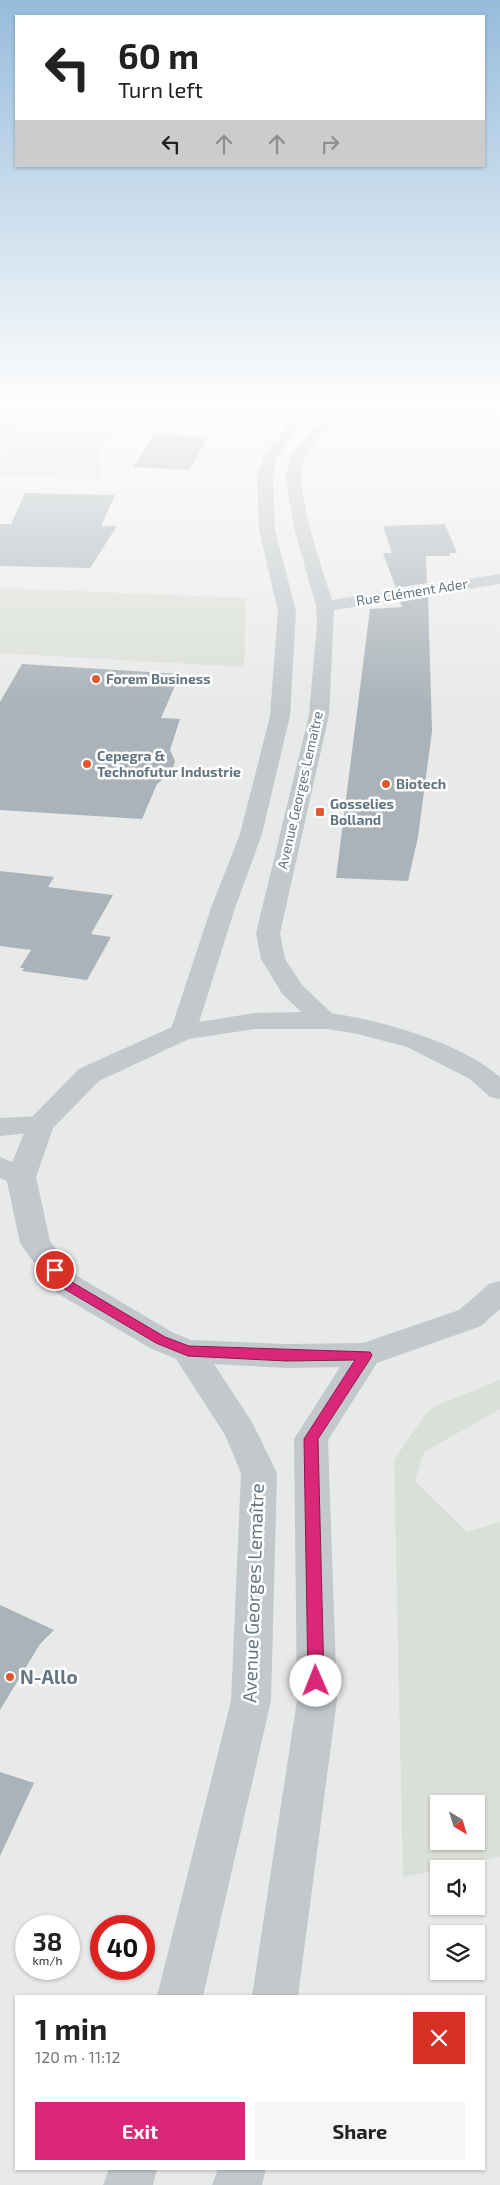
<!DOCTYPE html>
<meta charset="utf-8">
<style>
:root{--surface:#fff;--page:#f6f6f6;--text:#222;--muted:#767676;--accent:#db2777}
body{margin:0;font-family:"Exo 2",sans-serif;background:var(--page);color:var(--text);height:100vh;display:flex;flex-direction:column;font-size:19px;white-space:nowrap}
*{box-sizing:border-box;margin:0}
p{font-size:16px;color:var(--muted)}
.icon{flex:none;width:28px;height:28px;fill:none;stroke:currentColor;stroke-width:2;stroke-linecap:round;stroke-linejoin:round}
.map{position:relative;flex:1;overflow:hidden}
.side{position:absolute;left:15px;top:1995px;width:470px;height:175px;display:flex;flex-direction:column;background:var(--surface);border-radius:0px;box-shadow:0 1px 4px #0004}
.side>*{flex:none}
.banner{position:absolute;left:15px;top:15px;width:470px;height:152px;border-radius:0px;box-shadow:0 1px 4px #0004;background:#fff;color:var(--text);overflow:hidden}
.needle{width:32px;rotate:142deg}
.tools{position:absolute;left:430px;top:1795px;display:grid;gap:10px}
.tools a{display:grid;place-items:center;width:55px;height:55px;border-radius:0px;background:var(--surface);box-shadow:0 1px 4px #0004;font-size:25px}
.speed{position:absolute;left:15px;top:1915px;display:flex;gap:10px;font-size:25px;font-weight:700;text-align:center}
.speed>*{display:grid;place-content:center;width:65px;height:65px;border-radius:50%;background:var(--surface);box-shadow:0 1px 4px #0004;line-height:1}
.speed small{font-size:12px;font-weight:400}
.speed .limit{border:8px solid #d22;background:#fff;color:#111}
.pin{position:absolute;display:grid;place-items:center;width:42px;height:42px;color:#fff;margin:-21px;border:2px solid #fff;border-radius:50%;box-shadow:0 1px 5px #0007}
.me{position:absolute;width:55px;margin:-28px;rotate:359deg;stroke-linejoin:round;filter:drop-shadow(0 0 4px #0008)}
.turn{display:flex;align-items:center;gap:18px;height:105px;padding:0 20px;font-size:22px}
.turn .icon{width:65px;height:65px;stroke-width:2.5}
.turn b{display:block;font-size:35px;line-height:42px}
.lanes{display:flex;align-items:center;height:48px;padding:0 20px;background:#0003;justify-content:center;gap:25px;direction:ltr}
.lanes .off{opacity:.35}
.round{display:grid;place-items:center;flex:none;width:52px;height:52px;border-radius:0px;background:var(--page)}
.headline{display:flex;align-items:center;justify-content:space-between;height:85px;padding:0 20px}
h1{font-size:30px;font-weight:700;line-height:38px}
.cta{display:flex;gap:10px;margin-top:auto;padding:10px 20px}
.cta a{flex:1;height:58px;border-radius:0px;background:var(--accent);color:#fff;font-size:20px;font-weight:700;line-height:58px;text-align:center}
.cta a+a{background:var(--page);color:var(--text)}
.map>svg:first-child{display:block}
.built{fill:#e8e9e9;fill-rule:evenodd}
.green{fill:#dadfd7;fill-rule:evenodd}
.building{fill:#aab3b9}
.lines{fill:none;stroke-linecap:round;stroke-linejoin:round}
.minor{fill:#c3c8cc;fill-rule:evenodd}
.tertiary{fill:#c3c8cc;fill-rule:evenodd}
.route{fill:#db2777;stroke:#8e194d}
.poi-dot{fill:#e4572e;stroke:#fff;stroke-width:2}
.labels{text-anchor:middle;stroke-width:5;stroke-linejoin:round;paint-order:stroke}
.far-street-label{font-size:14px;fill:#657683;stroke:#fff}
.far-poi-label{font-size:14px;font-weight:bold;fill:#657683;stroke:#fff;text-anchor:start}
.near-street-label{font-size:19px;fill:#657683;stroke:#fff}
.near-poi-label{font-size:19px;font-weight:bold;fill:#657683;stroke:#fff;text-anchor:start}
</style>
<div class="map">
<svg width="500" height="2185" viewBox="0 0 500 2185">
<rect width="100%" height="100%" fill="#fafaf8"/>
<!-- built -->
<g class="built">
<polygon points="0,402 43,402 27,409 0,427"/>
<path d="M 46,402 L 500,402 L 500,2185 L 0,2185 L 0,435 ZM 439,1804 L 476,1804 L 476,1841 L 439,1841 ZM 439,1869 L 476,1869 L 476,1906 L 439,1906 ZM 26,1926 L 69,1926 L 69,1969 L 26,1969 ZM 101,1926 L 144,1926 L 144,1969 L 101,1969 ZM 439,1934 L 476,1934 L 476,1971 L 439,1971 ZM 16,1996 L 484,1996 L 484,2169 L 16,2169 Z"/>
</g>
<!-- green -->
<g class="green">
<polygon points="73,402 172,402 181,403 103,442 97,479 0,476 0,453 18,432"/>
<path d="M 233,402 L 340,402 C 319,423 260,406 233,402 Z"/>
<polygon points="0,588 246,598 244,667 0,653"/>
<path d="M 500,1380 L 500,1409 L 424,1452 L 415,1481 L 467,1532 L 500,1522 L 500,1857 L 403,1877 L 394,1460 L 424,1416 L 433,1407 ZM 439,1804 L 476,1804 L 476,1841 L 439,1841 Z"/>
</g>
<!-- building -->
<g class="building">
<polygon points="155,434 209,437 189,470 133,467"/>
<polygon points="25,493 115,495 101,526 117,526 90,568 0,566 0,524 11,524"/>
<polygon points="445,524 457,553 449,553 450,556 426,556 427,583 396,588 383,553 392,553 383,526"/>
<polygon points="428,597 432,731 418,837 408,881 336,878 370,609 402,607 400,602"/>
<polygon points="22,664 180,674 161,718 180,719 170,750 175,761 173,768 170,774 157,784 142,819 0,810 0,702"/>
<polygon points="0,871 54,877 48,887 113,895 91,934 111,937 87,980 22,971 24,968 20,968 31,950 0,946"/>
<polygon points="0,1605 54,1630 40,1644 0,1710"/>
<polygon points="0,1772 34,1783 0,1856"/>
</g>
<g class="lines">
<!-- minor -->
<g class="minor">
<polygon points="37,402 53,402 5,438 0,439 0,427"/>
<polygon points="207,402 238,402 289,411 308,410 315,414 313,417 298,419 301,425 277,457 273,475 275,530 296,611 290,716 262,834 235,908 196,1032 192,1038 183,1040 174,1038 170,1032 211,908 240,834 270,716 278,611 259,530 257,475 263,457 287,425 284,418 214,406"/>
<path d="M 343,407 L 350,411 C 347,415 342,417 338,420 C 328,428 312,443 306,454 C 291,486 322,566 332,600 L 500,574 L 500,584 L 334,610 L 329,715 L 280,933 L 285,959 L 302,985 L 340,1021 L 336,1027 L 327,1029 L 318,1027 L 283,995 L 261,959 L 256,933 L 309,715 L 317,623 L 316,606 L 295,532 L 285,476 L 292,454 L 300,443 L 327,415 Z"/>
<polygon points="40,1116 50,1119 54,1125 50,1131 0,1136 0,1118"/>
<polygon points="0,1157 31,1170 36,1177 31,1184 21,1186 0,1178"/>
</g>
<!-- tertiary -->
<g class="tertiary">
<path d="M 255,1013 C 279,1013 304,1011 328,1013 C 379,1019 462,1043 500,1077 L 500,1099 L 490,1097 L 470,1079 L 407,1047 L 358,1034 L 327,1029 L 255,1029 L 189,1039 L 99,1081 L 53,1128 L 36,1177 L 50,1241 L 77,1276 L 172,1332 L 191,1340 L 286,1344 L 363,1343 L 459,1310 L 489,1284 L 500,1281 L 500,1309 L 481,1326 L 377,1363 L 328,1440 L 337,1700 L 298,1996 L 252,1996 L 297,1700 L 294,1439 L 340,1367 L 286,1368 L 214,1364 L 252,1422 L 277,1473 L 271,1701 L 203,1996 L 157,1996 L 231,1701 L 241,1473 L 225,1435 L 176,1359 L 150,1348 L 55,1292 L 20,1243 L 6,1177 L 30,1119 L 79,1069 L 174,1026 Z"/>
<polygon points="109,2169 157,2169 153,2185 103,2185"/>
<polygon points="218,2169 266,2169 262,2185 212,2185"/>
</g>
</g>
<!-- sky -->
<linearGradient id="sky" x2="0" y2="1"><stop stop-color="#96bcdc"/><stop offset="0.57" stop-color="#fdfdfc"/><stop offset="1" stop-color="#fdfdfc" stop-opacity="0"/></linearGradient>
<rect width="500" height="708" fill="url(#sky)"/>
<!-- route -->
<polygon class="route" points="55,1266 60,1267 70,1281 165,1337 189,1346 370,1352 372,1355 370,1359 318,1439 324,1681 322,1686 316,1688 311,1686 308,1681 304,1439 355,1360 286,1361 188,1356 156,1343 61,1287 49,1270"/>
<!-- markers -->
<g class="poi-dot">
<circle cx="96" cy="679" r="5"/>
<circle cx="87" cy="764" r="5"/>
<circle cx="386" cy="784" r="5"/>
<rect x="315" y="807" width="10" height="10" rx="2.5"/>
<circle cx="10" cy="1677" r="5"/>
</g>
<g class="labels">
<!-- far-street labels -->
<g class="far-street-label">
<text transform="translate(412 592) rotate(-9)" y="5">Rue Clément Ader</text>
<text transform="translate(300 790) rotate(-77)" y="5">Avenue Georges Lemaître</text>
</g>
<!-- far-poi labels -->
<g class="far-poi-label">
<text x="106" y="684">Forem Business</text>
<text x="97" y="761">Cepegra &amp;<tspan x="97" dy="16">Technofutur Industrie</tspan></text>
<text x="396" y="789">Biotech</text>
<text x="330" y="809">Gosselies<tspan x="330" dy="16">Bolland</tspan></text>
</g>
<!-- near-street labels -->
<g class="near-street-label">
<text transform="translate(253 1593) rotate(-88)" y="7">Avenue Georges Lemaître</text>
</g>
<!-- near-poi labels -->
<g class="near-poi-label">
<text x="20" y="1684">N-Allo</text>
</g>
</g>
</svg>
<div class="tools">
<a><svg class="needle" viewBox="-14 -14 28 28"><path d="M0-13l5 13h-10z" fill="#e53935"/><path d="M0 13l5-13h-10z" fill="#767676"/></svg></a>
<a><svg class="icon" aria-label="sound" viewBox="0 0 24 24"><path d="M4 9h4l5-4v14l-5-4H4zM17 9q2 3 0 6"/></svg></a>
<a><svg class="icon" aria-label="layers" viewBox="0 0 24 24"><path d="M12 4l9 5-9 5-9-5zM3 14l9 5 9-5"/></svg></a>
</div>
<div class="speed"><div>38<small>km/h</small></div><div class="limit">40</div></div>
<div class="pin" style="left:55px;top:1270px;background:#d93025"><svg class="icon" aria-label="arrive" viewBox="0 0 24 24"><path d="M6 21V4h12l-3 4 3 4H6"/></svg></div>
<svg class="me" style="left:316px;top:1681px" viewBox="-20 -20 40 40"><circle r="19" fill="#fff"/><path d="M0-13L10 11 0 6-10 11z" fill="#db2777"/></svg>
<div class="banner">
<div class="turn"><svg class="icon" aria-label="left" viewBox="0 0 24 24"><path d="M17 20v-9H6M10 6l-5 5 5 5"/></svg><div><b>60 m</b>Turn left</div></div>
<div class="lanes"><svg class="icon" aria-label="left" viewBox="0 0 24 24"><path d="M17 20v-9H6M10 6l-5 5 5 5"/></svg><svg class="icon off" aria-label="ahead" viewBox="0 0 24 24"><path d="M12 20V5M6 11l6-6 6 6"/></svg><svg class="icon off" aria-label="ahead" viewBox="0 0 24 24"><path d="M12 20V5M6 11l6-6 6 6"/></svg><svg class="icon off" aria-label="right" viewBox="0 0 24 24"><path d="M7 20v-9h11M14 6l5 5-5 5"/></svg></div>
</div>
<section class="side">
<div class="headline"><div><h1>1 min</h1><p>120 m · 11:12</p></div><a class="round" style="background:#d93025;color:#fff"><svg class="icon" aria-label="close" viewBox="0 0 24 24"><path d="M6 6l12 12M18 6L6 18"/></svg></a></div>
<div class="cta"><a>Exit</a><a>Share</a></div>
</section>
</div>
